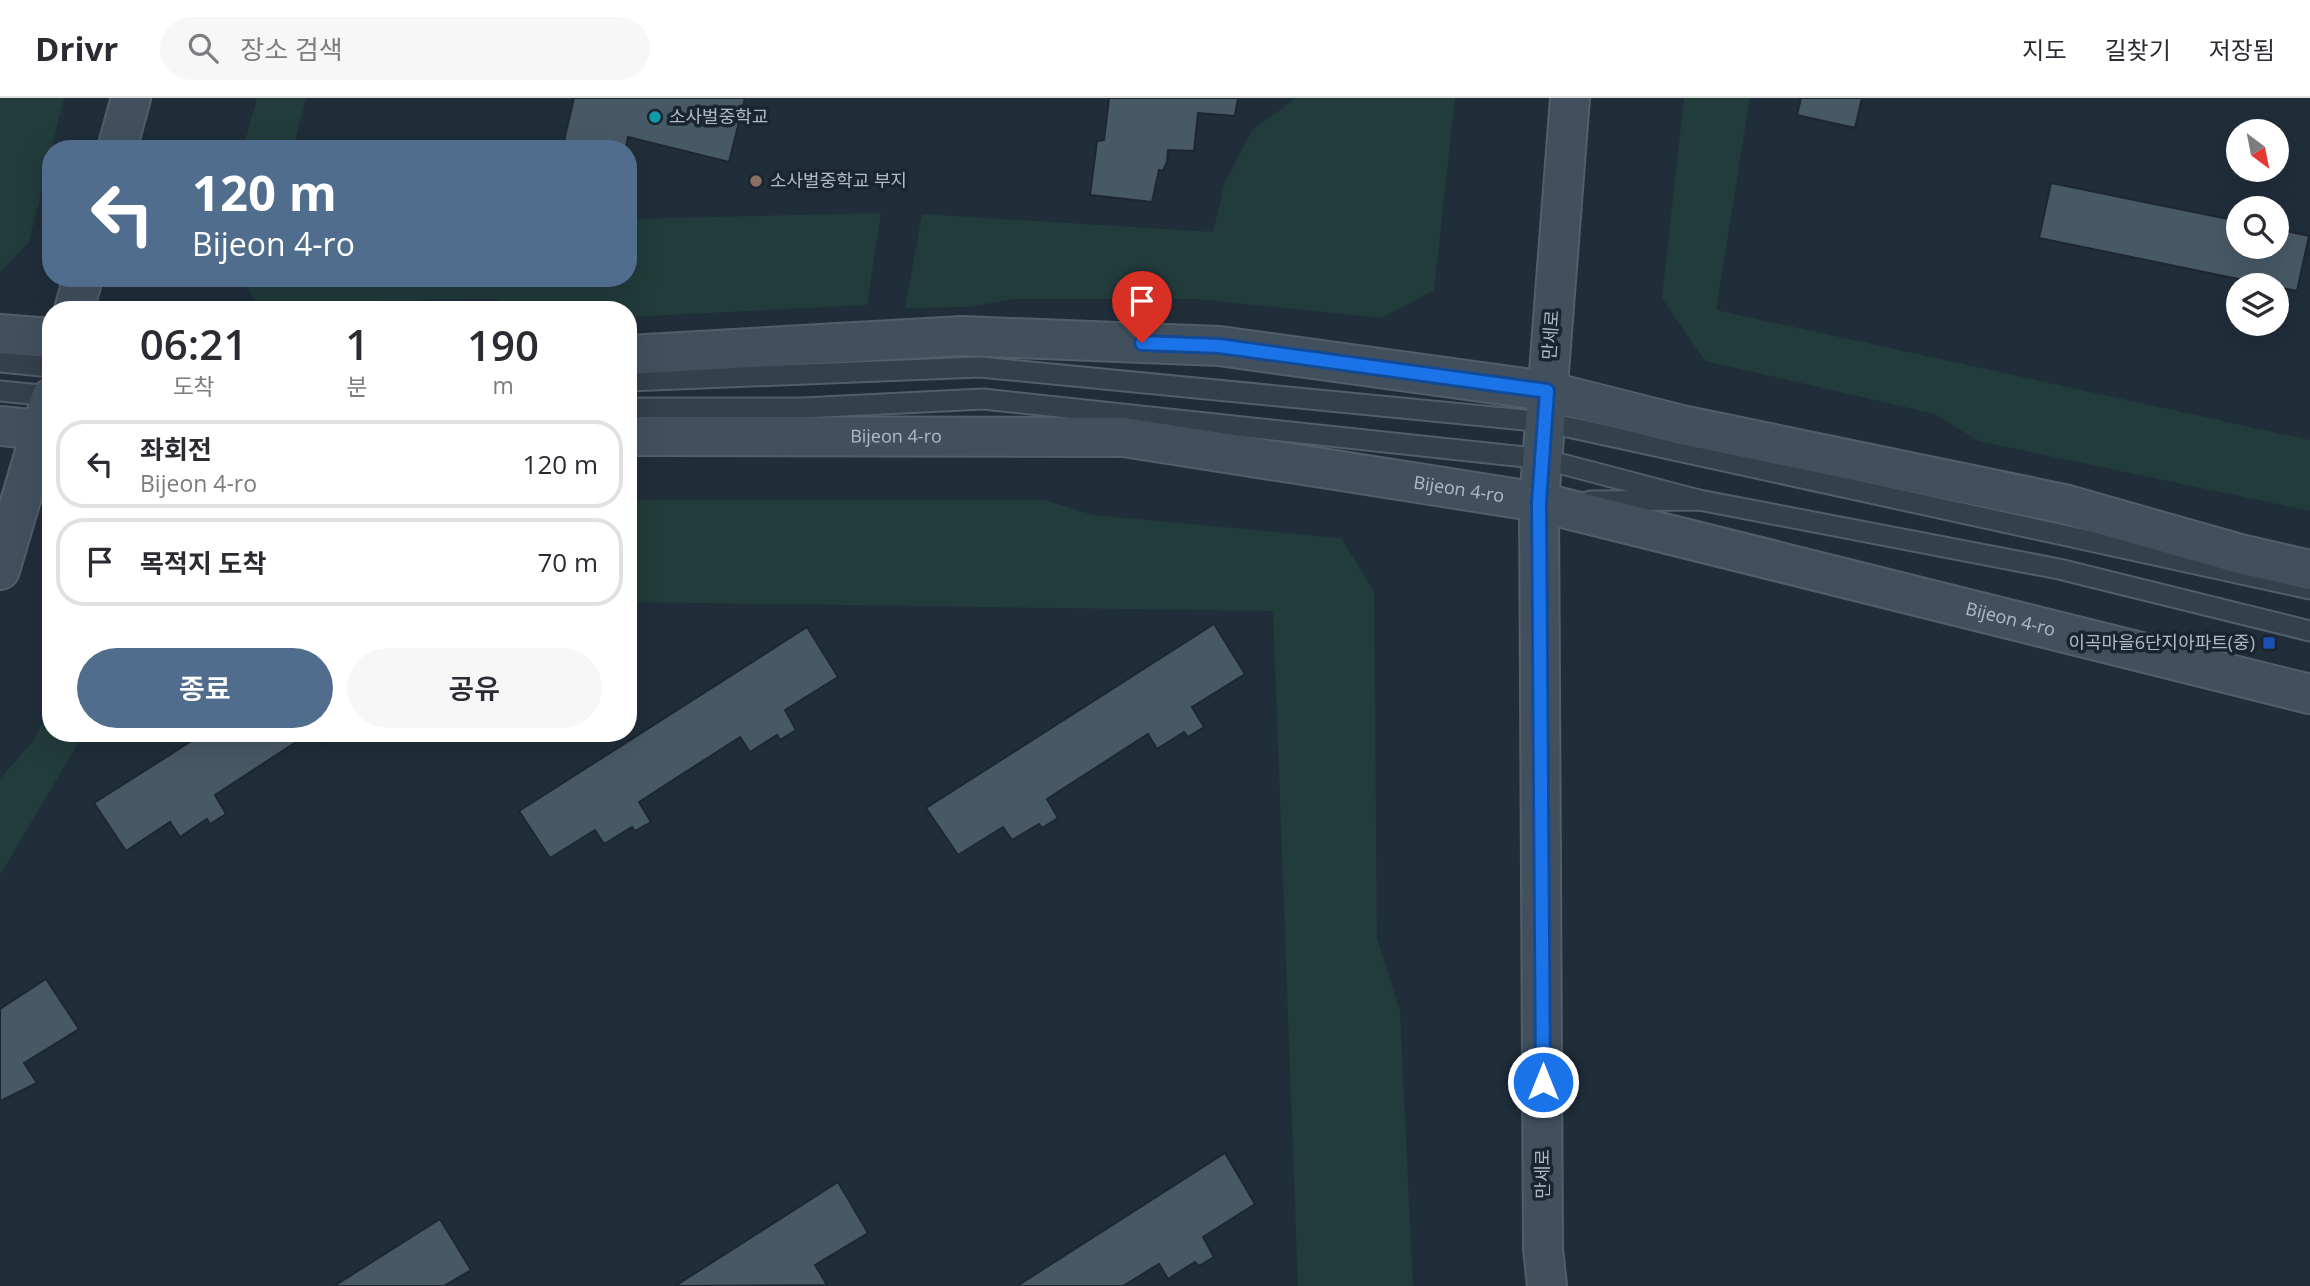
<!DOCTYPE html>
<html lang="ko">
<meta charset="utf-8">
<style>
:root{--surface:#fff;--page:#f7f7f7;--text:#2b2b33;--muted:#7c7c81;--line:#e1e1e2;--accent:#516d8d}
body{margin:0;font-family:"Open Sans","Noto Sans KR",sans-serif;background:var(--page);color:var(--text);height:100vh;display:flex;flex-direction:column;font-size:26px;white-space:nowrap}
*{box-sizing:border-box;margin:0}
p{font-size:23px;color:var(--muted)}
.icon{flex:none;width:38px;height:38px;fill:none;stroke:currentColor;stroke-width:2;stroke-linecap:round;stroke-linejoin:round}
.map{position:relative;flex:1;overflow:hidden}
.sheet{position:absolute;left:42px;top:203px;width:595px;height:441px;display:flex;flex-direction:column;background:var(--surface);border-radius:28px;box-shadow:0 7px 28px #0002}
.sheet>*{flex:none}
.guide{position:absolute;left:42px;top:42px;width:595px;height:147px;border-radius:28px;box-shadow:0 7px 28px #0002;background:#516d8d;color:#fff;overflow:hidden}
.needle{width:46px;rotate:148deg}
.controls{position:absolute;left:2226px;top:21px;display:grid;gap:14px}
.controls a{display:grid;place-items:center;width:63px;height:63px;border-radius:50%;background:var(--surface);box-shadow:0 7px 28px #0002;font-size:35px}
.pin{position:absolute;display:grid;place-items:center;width:60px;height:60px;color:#fff;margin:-72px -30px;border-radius:50% 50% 50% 0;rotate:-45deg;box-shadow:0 0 7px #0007}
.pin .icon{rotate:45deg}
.me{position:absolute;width:77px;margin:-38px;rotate:0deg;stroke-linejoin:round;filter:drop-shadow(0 0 5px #0008)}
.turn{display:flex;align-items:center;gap:24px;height:147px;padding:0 35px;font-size:32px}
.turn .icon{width:91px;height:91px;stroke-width:2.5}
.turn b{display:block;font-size:49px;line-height:60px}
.eta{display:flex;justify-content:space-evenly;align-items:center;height:119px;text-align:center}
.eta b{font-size:42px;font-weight:600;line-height:49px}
.cta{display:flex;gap:14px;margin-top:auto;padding:14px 35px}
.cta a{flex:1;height:80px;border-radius:42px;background:var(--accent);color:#fff;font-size:28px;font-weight:600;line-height:80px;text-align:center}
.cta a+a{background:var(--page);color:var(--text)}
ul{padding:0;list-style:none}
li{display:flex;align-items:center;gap:21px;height:88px;margin:0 14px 10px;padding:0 21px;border:4px solid var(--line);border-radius:28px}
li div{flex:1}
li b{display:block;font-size:26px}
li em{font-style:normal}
header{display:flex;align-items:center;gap:42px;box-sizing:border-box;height:98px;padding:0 35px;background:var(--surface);border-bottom:2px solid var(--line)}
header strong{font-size:33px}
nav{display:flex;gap:38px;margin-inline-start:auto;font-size:24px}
.search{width:490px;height:63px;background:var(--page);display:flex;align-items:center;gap:18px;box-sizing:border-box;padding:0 24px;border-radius:38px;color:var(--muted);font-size:26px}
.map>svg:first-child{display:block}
.green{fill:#223b3b}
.building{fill:#485966;stroke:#1c2731;stroke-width:2}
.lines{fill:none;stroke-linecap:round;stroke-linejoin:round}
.lane-casing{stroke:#525e68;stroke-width:23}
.secondary-casing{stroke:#525e68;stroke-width:42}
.lane{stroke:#34404a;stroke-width:19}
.secondary{stroke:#42505e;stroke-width:38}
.route-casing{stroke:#114b97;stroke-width:18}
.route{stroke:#1a73e8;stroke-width:12}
.culture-dot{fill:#0f9aa8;stroke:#1a252f;stroke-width:2.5}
.education-dot{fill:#8d6e63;stroke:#1a252f;stroke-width:2.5}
.transit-dot{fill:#1a4fb4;stroke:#1a252f;stroke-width:2.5}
.labels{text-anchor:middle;stroke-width:7;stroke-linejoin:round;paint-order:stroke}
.poi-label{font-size:18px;fill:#afbbc7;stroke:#1a252f;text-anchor:start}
.street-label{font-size:18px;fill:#afbbc7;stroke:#1a252f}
</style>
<header>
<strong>Drivr</strong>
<div class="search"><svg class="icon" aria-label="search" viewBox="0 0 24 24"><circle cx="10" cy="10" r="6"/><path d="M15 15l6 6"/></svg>장소 검색</div>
<nav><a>지도</a><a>길찾기</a><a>저장됨</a></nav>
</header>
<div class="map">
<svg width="2310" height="1188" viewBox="0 0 2310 1188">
<rect width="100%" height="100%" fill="#202e3a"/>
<!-- green -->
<g class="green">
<polygon points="0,0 64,0 29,144 0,174"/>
<polygon points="257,0 306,0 293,51 243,51"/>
<polygon points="1296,0 1455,0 1434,192 1382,220 1197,201 1014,201 968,209 905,210 922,116 1213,134 1225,84 1252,32"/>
<polygon points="1684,0 1750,0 1716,212 2310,342 2310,413 1978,343 1935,316 1705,263 1662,200"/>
<polygon points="881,115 867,207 628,219 628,212 534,212 495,201 257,204 241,180 628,180 628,121"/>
<polygon points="628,402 1045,402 1093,417 1341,440 1374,493 1377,840 1400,913 1413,1188 1298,1188 1273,513 628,504"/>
<polygon points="51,606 51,635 84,635 0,777 0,681 34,642"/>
</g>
<!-- building -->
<g class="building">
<polygon points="574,0 745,0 729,64 628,39 626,51 562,51"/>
<polygon points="1109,0 1238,0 1235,18 1198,15 1194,53 1168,52 1167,64 1163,73 1159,72 1152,104 1090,97 1097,43 1104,42"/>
<polygon points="1801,0 1862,0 1855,30 1797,17"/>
<polygon points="2051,85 2238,123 2238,149 2277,149 2277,131 2309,138 2297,193 2039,140"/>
<polygon points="1214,526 1245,576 1192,609 1204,629 1188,639 1184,634 1157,651 1148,636 1047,701 1058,720 1042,730 1039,726 1012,742 1003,729 958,757 926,710"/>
<polygon points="807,529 838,579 785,612 796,632 780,642 777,637 750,654 740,639 639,704 651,724 635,733 632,729 604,746 595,732 550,760 519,713"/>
<polygon points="204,635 310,635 215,697 226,716 210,726 207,721 180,739 170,724 126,753 94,705"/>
<polygon points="318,635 343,635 325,646"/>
<polygon points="46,881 79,931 24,965 37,985 0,1003 0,911"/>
<polygon points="1225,1055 1255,1106 1203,1139 1214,1159 1199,1168 1195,1164 1168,1181 1159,1166 1123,1188 1017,1188"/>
<polygon points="838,1084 868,1135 815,1167 827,1187 675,1188"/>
<polygon points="440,1121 471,1172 444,1188 334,1188"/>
</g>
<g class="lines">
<defs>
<g id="lane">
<polyline points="0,264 51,269"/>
<polyline points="628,283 980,269 1545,324 2310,491"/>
<polyline points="0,293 51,298"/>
<polyline points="628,310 803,310 983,301 1543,361 1699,402"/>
<polyline points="1590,403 1699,402 2059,471 2310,533"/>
</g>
<g id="secondary">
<polyline points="117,51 131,0"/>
<polyline points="74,212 83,180"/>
<polyline points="0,236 51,240"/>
<polyline points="628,257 962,238 1219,248 1547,293 1682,327 2064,406 2240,456 2310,472"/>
<polyline points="0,328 51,333"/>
<path id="s1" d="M 628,338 L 1124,339 L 1539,404 L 2310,596"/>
<polyline points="0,472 51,300"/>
<polyline points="1547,1188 1543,1151 1539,404 1570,0"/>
</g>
</defs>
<!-- lane casing -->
<use href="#lane" class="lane-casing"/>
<!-- secondary casing -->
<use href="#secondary" class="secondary-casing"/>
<!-- lane -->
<use href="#lane" class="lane"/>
<!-- secondary -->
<use href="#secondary" class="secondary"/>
</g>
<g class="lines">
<defs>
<polyline id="route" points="1142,245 1219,248 1547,293 1539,404 1543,984"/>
</defs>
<!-- route casing -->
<use href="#route" class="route-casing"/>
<!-- route -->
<use href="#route" class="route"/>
</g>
<!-- markers -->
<circle class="culture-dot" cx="655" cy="19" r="7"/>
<circle class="education-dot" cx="756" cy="83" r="7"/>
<rect class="transit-dot" x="2262" y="538" width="14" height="14" rx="3.5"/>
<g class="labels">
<!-- poi labels -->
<g class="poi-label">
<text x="669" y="25">소사벌중학교</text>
<text x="770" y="89">소사벌중학교 부지</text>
<text x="2255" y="551" text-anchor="end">이곡마을6단지아파트(중)</text>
</g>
<!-- street labels -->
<g class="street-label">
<text transform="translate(1551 237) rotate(-86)" y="6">만세로</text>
<text dy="6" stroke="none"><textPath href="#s1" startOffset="268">Bijeon 4-ro</textPath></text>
<text dy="6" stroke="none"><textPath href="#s1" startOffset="835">Bijeon 4-ro</textPath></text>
<text dy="6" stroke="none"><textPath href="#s1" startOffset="1402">Bijeon 4-ro</textPath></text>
<text transform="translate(1543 1076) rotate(-90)" y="6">만세로</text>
</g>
</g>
</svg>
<div class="controls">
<a><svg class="needle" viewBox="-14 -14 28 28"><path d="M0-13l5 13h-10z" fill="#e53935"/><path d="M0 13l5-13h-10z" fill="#7c7c81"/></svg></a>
<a><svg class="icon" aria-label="search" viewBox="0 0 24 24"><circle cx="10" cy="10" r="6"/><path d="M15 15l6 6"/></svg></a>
<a><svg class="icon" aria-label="layers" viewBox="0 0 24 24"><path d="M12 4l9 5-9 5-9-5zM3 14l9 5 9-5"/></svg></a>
</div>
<div class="pin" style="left:1142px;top:245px;background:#d93025"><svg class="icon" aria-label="arrive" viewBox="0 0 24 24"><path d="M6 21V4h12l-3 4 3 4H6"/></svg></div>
<svg class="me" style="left:1543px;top:984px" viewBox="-20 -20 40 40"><circle r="17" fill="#1a73e8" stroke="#fff" stroke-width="3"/><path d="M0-11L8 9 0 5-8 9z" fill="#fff"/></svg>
<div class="guide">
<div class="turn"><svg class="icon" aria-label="left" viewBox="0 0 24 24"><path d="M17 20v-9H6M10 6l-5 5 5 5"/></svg><div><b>120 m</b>Bijeon 4-ro</div></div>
</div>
<section class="sheet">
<div class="eta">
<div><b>06:21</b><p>도착</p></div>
<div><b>1</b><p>분</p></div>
<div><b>190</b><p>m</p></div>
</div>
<ul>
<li><svg class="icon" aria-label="left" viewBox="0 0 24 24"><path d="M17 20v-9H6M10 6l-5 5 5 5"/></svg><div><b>좌회전</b><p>Bijeon 4-ro</p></div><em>120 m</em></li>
<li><svg class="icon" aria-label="arrive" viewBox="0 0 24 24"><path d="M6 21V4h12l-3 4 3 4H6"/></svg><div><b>목적지 도착</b></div><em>70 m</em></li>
</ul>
<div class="cta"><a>종료</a><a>공유</a></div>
</section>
</div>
